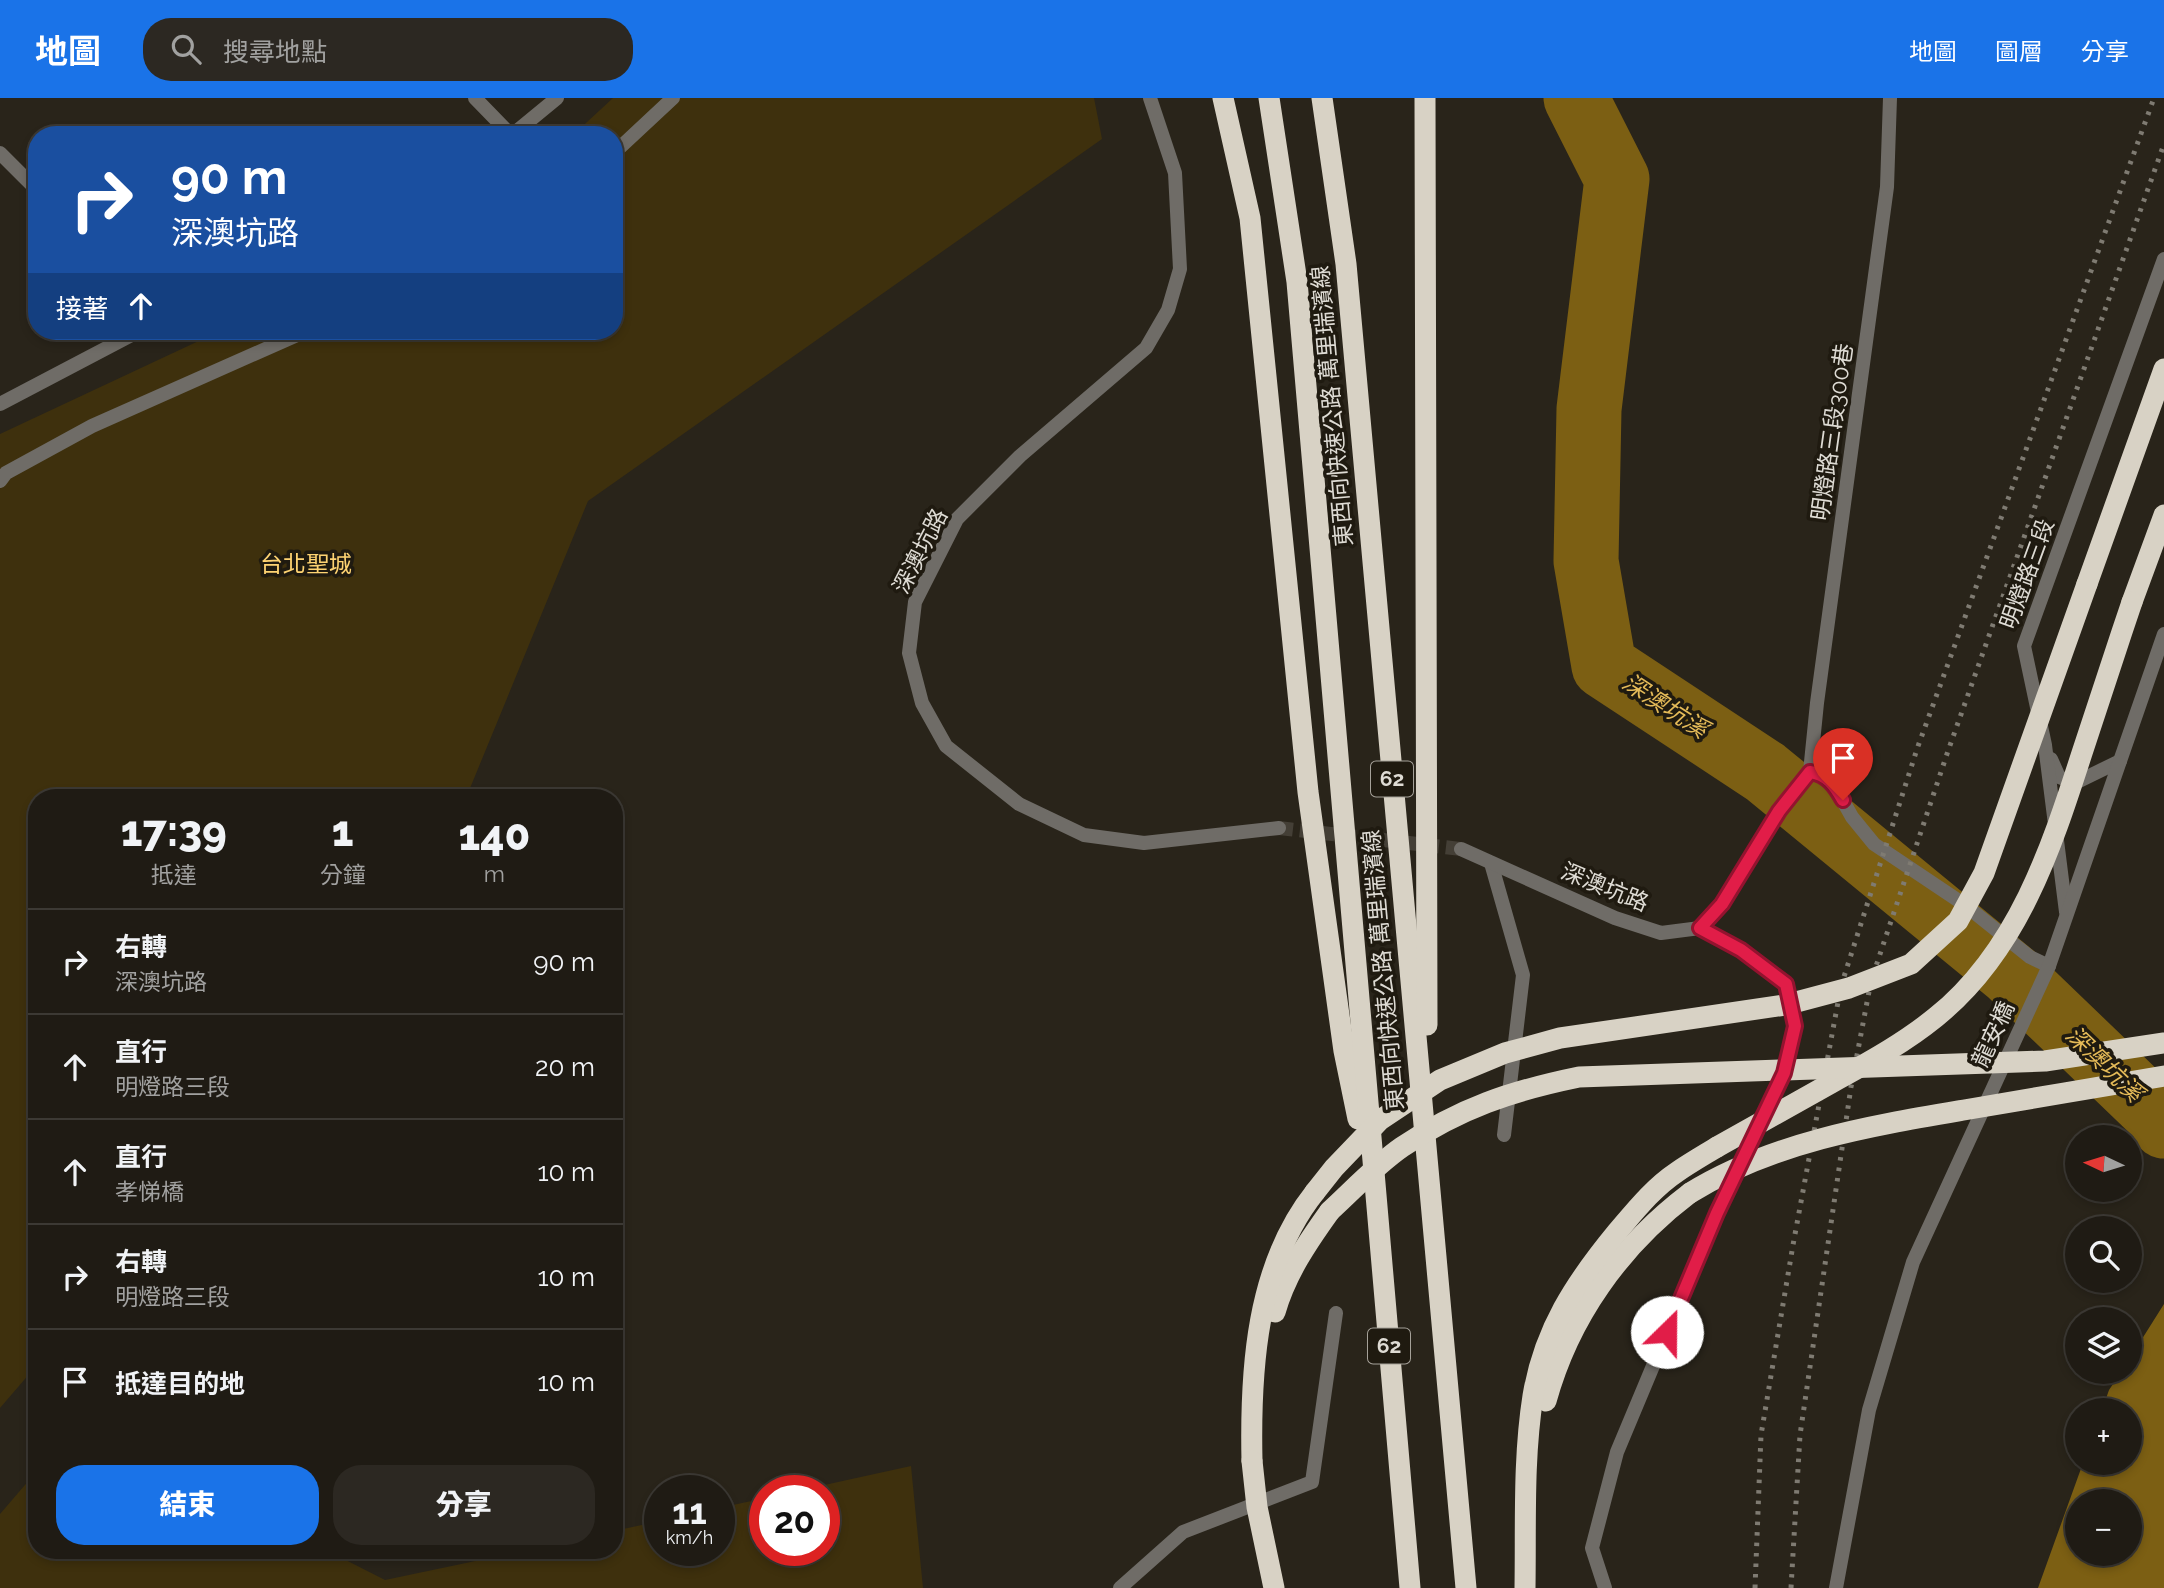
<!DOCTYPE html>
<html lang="zh-TW">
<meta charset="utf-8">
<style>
:root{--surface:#1f1b14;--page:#2c2822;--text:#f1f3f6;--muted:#a1a1a0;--line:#3c3934;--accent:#1a73e8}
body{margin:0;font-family:Raleway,"Noto Sans TC",sans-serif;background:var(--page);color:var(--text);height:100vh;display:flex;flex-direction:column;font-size:26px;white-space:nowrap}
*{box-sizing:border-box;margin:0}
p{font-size:23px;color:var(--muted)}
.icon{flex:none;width:38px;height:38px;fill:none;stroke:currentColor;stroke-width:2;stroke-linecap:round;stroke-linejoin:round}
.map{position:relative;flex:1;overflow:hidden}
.details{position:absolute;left:28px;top:691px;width:595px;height:770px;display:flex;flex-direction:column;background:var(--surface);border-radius:28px;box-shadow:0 4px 10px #0003,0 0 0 2px var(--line)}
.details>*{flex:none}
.guide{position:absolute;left:28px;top:28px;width:595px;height:214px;border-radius:28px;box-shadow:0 4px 10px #0003,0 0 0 2px var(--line);background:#1a4fa0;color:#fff;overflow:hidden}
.needle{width:46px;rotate:274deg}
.buttons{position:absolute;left:2065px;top:1027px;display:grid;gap:14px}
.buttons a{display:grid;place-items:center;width:77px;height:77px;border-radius:50%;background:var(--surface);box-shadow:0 4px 10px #0003,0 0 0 2px var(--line);font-size:35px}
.speed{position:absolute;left:644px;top:1377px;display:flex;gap:14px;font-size:35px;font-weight:700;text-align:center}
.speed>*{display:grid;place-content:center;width:91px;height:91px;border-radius:50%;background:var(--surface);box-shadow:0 4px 10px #0003,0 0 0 2px var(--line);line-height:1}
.speed small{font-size:18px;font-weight:400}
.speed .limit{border:10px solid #d22;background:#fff;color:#111}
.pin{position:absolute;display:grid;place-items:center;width:60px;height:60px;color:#fff;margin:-72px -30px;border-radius:50% 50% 50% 0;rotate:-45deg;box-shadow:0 0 7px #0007}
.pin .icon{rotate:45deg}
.me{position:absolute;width:77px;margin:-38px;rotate:23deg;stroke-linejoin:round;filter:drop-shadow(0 0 5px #0008)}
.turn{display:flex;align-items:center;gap:24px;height:147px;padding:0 28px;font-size:32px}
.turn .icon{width:91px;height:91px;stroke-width:2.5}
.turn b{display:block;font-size:49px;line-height:60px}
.then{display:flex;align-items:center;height:66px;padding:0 28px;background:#0003;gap:14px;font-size:26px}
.eta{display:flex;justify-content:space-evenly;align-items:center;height:119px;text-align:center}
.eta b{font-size:42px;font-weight:800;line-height:49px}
.button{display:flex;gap:14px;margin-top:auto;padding:14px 28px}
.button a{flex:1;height:80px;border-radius:28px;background:var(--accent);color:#fff;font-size:28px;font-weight:800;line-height:80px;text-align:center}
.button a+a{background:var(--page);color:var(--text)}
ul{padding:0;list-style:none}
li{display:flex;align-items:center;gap:21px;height:105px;padding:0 28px;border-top:2px solid var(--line)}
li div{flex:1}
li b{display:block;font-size:26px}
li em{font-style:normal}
header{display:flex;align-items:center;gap:42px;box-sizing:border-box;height:98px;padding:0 35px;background:var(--accent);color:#fff}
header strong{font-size:33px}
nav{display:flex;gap:38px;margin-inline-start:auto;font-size:24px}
.search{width:490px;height:63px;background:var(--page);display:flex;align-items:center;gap:18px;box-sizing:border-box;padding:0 24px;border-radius:28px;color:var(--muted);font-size:26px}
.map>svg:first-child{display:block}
.green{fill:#3e300d}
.water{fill:#7c5f13;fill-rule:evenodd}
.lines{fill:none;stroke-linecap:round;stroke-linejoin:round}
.river{stroke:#7c5f13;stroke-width:65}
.street-tunnel{stroke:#443f36;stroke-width:14;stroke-dasharray:14 7;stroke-linecap:butt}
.lane{stroke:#6f6c67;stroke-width:14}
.street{stroke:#6f6c67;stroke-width:14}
.highway{stroke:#d8d2c5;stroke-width:21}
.rail{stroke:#7f7b72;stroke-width:5;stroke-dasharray:3.5 7;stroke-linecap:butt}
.highway-bridge{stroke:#d8d2c5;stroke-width:21}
.route-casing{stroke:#92132f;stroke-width:18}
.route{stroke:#e11d48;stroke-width:12}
.labels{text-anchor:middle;stroke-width:7;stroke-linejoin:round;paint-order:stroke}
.shield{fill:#1f1a10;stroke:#a5a199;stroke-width:2}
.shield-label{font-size:21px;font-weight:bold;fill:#dedbd4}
.street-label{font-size:23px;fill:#dedbd4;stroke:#1f1a10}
.park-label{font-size:23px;fill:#fed372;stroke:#1f1a10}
.water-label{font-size:24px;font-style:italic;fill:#e4ba58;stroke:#1f1a10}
</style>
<header>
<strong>地圖</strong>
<div class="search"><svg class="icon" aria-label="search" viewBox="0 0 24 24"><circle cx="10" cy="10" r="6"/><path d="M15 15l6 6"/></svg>搜尋地點</div>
<nav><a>地圖</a><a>圖層</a><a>分享</a></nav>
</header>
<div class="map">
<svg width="2164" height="1490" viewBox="0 0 2164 1490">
<rect width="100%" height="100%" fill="#29241a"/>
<!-- green -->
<g class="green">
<polygon points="613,0 1094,0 1102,41 588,403 466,700 37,700 37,1267 0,1310 0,336 220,233 614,233 614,37 573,37"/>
<polygon points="911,1368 923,1490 0,1490 0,1416 37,1373 37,1452 328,1453 385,1482 523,1453 614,1452 614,1433 660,1423 660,1452 719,1452 719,1410 765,1400 765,1452 824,1452 824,1393 797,1393"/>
</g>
<!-- water -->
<path class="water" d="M 2164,1206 L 2164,1490 L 2038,1490 L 2083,1365 L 2130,1365 L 2130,1312 L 2102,1312 L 2109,1292 L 2121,1274 L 2130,1274 L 2130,1260 ZM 2077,1404 L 2130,1404 L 2130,1456 L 2077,1456 Z"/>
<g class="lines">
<!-- river -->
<polyline class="river" points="1576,0 1617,81 1589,311 1586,463 1604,568 1765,674 2011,876 2163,1022 2164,1028"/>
<!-- street-tunnel -->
<polyline class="street-tunnel" points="1279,730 1461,751"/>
<!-- lane -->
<g class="lane">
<polyline points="475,0 511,37"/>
<polyline points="512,37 557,0"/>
<polyline points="0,55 37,92"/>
<polyline points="614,55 673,0"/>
<polyline points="0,306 139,233"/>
<polyline points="0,383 6,375 92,328 306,233"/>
<polyline points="1810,674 1817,605 1887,89 1890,0"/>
<polyline points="1491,765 1523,877 1504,1037"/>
<polyline points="1120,1490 1183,1434 1312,1384 1336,1215"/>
<polyline points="1605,1490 1592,1450 1617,1354 1717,1115 1784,975 1795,928 1786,886 1741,852 1700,830"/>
</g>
<!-- street -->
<g class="street">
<polyline points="1150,0 1175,75 1180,171 1168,212 1146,250 1020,358 957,421 915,504 909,555 922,605 946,648 1019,706 1084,737 1144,745 1279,730"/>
<polyline points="2051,661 2059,679 2075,685 2120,663"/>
<polyline points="1461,751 1615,820 1661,835 1700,830 1722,806 1779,713 1810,674 1816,675 1833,685 1852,719 1874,746 1965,807 2030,859 2049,868"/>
<polyline points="2066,814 2045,647 2024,548 2164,161"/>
<polyline points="1836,1490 1869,1312 1913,1164 2049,868 2164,536"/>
</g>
<!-- highway -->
<g class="highway">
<polyline points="1223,0 1250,120 1308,694 1344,953 1358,1021"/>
<polyline points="1269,0 1297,184 1410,1490"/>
<polyline points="1322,0 1346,166 1466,1490"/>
<polyline points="1425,0 1427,927"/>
<polyline points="2087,486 2164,271"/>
<polyline points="2132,504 2164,417"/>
<path d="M 1275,1214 C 1286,1176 1307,1145 1330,1113"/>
<path d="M 1546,1303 C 1569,1219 1620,1148 1690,1095"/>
<path d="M 1252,1363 C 1250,1272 1256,1168 1315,1094"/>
<path d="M 1525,1490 C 1526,1427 1523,1361 1533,1298 C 1544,1232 1575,1185 1617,1134 C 1635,1113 1653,1090 1677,1074 C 1690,1065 1704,1057 1717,1049"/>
</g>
<!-- rail -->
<g class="rail">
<polyline points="1755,1490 1761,1337 1793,1147 1841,888 1917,651 2154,0"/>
<polyline points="1791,1490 1800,1337 1851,989 1871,883 1948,653 2164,46"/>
</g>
<!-- highway-bridge -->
<g class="highway-bridge">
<path d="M 1717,1049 C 1756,1027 1794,1006 1833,984 C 1869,964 1904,945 1936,919 C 2018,853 2051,751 2082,655 C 2099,604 2115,554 2132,504"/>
<polyline points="1315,1094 1334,1070 1380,1022 1440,982 1505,955 1560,940 1785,907 1849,890 1911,866 1958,823 1984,775 2087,486"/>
<path d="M 1690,1095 C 1773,1044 1870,1028 1964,1012 C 2031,1001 2097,989 2164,978"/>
<path d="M 1330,1113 C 1353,1092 1376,1067 1402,1049 C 1460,1010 1511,993 1579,979 L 2045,963 L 2164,945"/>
<polyline points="1252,1363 1257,1409 1274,1490"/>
</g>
</g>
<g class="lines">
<defs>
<path id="route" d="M 1667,1234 L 1717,1115 L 1784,975 L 1795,928 L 1786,886 L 1741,852 L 1700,830 L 1722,806 L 1779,713 L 1810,674 C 1827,676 1835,688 1843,702"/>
</defs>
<!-- route casing -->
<use href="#route" class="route-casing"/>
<!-- route -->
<use href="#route" class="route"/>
</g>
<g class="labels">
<!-- shield labels -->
<g class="shield">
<rect x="1371" y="663.5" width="42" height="35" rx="5"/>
<rect x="1368" y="1230.5" width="42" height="35" rx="5"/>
</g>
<g class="shield-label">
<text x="1392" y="688">62</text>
<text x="1389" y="1255">62</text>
</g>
<!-- street labels -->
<g class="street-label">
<text transform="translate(1332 308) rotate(-95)" y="8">東西向快速公路 萬里瑞濱線</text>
<text transform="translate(1832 334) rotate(-82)" y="8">明燈路三段300巷</text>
<text transform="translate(920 453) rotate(-63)" y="8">深澳坑路</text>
<text transform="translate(2027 476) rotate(-70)" y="8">明燈路三段</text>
<text transform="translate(1605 789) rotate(22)" y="8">深澳坑路</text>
<text transform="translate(1383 872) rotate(-95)" y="8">東西向快速公路 萬里瑞濱線</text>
<text transform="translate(1993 936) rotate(-65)" y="8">龍安橋</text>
</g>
<!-- park labels -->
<g class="park-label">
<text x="306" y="474">台北聖城</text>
</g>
<!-- water labels -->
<g class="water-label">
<text transform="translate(1665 608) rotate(33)" y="8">深澳坑溪</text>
<text transform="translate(2104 966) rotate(44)" y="8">深澳坑溪</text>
</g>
</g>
</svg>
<div class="buttons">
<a><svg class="needle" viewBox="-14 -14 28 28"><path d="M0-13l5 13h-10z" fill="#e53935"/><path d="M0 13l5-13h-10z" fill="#a1a1a0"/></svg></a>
<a><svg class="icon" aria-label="search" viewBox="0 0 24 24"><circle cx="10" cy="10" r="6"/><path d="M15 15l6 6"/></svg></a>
<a><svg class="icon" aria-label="layers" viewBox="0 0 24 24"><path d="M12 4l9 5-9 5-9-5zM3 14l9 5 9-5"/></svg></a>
<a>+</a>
<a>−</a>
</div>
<div class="speed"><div>11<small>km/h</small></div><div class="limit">20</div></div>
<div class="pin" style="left:1843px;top:702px;background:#d93025"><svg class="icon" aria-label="arrive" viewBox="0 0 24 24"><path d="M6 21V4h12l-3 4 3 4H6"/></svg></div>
<svg class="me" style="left:1667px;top:1234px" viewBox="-20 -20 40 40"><circle r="19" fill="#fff"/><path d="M0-13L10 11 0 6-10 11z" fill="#e11d48"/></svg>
<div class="guide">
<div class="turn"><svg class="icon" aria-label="right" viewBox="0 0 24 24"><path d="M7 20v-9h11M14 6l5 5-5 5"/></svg><div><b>90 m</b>深澳坑路</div></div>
<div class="then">接著<svg class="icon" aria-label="ahead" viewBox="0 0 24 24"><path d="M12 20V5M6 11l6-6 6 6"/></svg></div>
</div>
<section class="details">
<div class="eta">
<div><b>17:39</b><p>抵達</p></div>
<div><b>1</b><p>分鐘</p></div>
<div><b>140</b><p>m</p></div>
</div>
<ul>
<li><svg class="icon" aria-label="right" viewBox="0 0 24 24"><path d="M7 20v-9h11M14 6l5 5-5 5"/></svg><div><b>右轉</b><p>深澳坑路</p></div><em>90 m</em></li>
<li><svg class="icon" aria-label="ahead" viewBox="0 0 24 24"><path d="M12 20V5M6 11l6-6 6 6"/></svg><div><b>直行</b><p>明燈路三段</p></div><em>20 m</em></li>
<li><svg class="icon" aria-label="ahead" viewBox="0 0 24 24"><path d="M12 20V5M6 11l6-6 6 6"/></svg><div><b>直行</b><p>孝悌橋</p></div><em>10 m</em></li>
<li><svg class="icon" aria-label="right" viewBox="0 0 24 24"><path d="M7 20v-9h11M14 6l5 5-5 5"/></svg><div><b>右轉</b><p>明燈路三段</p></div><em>10 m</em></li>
<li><svg class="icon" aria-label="arrive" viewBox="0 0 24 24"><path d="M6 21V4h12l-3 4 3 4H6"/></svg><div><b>抵達目的地</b></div><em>10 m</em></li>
</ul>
<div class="button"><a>結束</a><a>分享</a></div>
</section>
</div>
